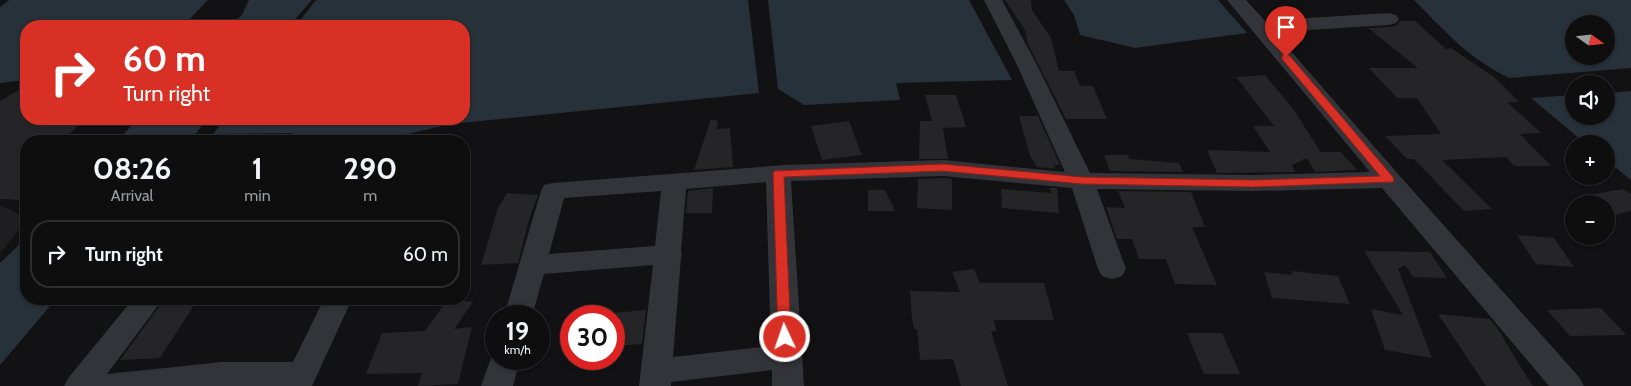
<!DOCTYPE html>
<meta charset="utf-8">
<style>
:root{--surface:#0e0e0f;--page:#1c1c1d;--text:#f1f3f6;--muted:#9b9c9e;--line:#2e2e2f}
body{margin:0;font-family:Cabin,sans-serif;background:var(--page);color:var(--text);height:100vh;display:flex;flex-direction:column;font-size:19px;white-space:nowrap}
*{box-sizing:border-box;margin:0}
p{font-size:16px;color:var(--muted)}
.icon{flex:none;width:28px;height:28px;fill:none;stroke:currentColor;stroke-width:2;stroke-linecap:round;stroke-linejoin:round}
.map{position:relative;flex:1;overflow:hidden}
.details{position:absolute;left:20px;top:135px;width:450px;height:170px;display:flex;flex-direction:column;background:var(--surface);border-radius:20px;box-shadow:0 1px 4px #0004,0 0 0 1px var(--line)}
.details>*{flex:none}
.banner{position:absolute;left:20px;top:20px;width:450px;height:105px;border-radius:20px;box-shadow:0 1px 4px #0004,0 0 0 1px var(--line);background:#d93025;color:#fff;overflow:hidden}
.needle{width:32px;rotate:105deg}
.tools{position:absolute;left:1565px;top:15px;display:grid;gap:10px}
.tools a{display:grid;place-items:center;width:50px;height:50px;border-radius:50%;background:var(--surface);box-shadow:0 1px 4px #0004,0 0 0 1px var(--line);font-size:25px}
.speed{position:absolute;left:485px;top:305px;display:flex;gap:10px;font-size:25px;font-weight:700;text-align:center}
.speed>*{display:grid;place-content:center;width:65px;height:65px;border-radius:50%;background:var(--surface);box-shadow:0 1px 4px #0004,0 0 0 1px var(--line);line-height:1}
.speed small{font-size:12px;font-weight:400}
.speed .limit{border:8px solid #d22;background:#fff;color:#111}
.pin{position:absolute;display:grid;place-items:center;width:42px;height:42px;color:#fff;margin:-51px -21px;border-radius:50% 50% 50% 0;rotate:-45deg;box-shadow:0 0 5px #0007}
.pin .icon{rotate:45deg}
.me{position:absolute;width:55px;margin:-28px;rotate:357deg;stroke-linejoin:round;filter:drop-shadow(0 0 4px #0008)}
.turn{display:flex;align-items:center;gap:18px;height:105px;padding:0 20px;font-size:22px}
.turn .icon{width:65px;height:65px;stroke-width:2.5}
.turn b{display:block;font-size:35px;line-height:42px}
.eta{display:flex;justify-content:space-evenly;align-items:center;height:85px;text-align:center}
.eta b{font-size:30px;font-weight:700;line-height:35px}
ul{padding:0;list-style:none}
li{display:flex;align-items:center;gap:15px;height:68px;margin:0 10px 8px;padding:0 10px;border:2px solid var(--line);border-radius:20px}
li div{flex:1}
li b{display:block;font-size:19px}
li em{font-style:normal}
.map>svg:first-child{display:block}
.built{fill:#1e1e21}
.water{fill:#273139;fill-rule:evenodd}
.building{fill:#252528}
.lines{fill:none;stroke-linecap:round;stroke-linejoin:round}
.street{fill:#333439;fill-rule:evenodd}
.route{fill:#d93025;stroke:#8d1f18}
</style>
<div class="map">
<svg width="1631" height="386" viewBox="0 0 1631 386">
<rect width="100%" height="100%" fill="#121214"/>
<!-- built -->
<polygon class="built" points="0,205 26,217 26,221 0,253"/>
<!-- water -->
<g class="water">
<polygon points="9,0 208,0 187,22 162,26 26,26 26,80 0,83 0,7"/>
<polygon points="249,0 312,0 289,26 229,26 242,15"/>
<polygon points="318,0 748,0 759,93 451,124 385,139 311,141 292,133 213,134 225,119 464,119 464,26 296,26 315,1"/>
<polygon points="768,0 969,0 1012,80 896,83 900,100 804,105 778,89"/>
<polygon points="1064,0 1218,0 1247,33 1135,48 1080,35 1074,15"/>
<path d="M 1414,0 L 1631,0 L 1631,68 L 1510,78 C 1471,61 1444,30 1414,0 ZM 1574,24 L 1606,24 L 1606,56 L 1574,56 Z"/>
<polygon points="1631,91 1631,180 1606,160 1606,144 1586,144 1531,98 1574,95 1574,116 1606,116 1606,93"/>
<polygon points="137,119 207,119 190,141 118,141"/>
<polygon points="26,238 26,299 56,299 0,365 0,263"/>
</g>
<!-- building -->
<g class="building">
<polygon points="1005,0 1031,0 1032,10 1051,38 1059,71 1074,71 1080,86 1093,86 1107,119 1066,119 1028,44 1025,30"/>
<polygon points="1400,21 1415,21 1446,49 1451,48 1494,77 1519,102 1507,102 1541,133 1520,134 1551,166 1514,166 1506,157 1442,160 1492,209 1464,211 1414,159 1407,159 1385,136 1441,134 1417,98 1397,98 1369,68 1418,68 1368,28 1390,27 1397,25"/>
<polygon points="1265,75 1294,110 1320,151 1318,152 1341,152 1357,170 1315,172 1307,158 1292,165 1295,172 1217,173 1207,150 1270,152 1253,126 1274,126 1236,77"/>
<polygon points="26,86 26,119 84,120 64,139 26,141 26,200 0,199 0,101"/>
<polygon points="925,95 956,95 966,127 943,128 948,159 919,159 920,121 932,121"/>
<polygon points="1019,116 1038,116 1060,165 1054,165 1055,169 1037,167 1030,156"/>
<polygon points="711,119 718,121 717,129 730,128 733,167 694,170"/>
<polygon points="849,121 862,155 822,160 811,126"/>
<polygon points="1104,155 1128,155 1129,159 1179,163 1183,172 1110,171"/>
<polygon points="943,178 952,179 952,210 917,208 918,179"/>
<polygon points="713,188 712,213 686,213 688,191"/>
<polygon points="1049,188 1057,188 1059,213 1002,208 1001,189 1052,193"/>
<polygon points="1623,189 1631,194 1631,211 1614,215 1606,209 1606,204 1600,204 1588,195"/>
<polygon points="868,190 885,190 895,211 868,211"/>
<polygon points="1118,191 1191,192 1205,227 1192,227 1217,285 1175,284 1166,259 1139,259 1132,239 1117,239 1106,207 1125,208"/>
<polygon points="507,193 538,195 530,216 518,263 481,265 498,208"/>
<polygon points="1517,235 1554,238 1574,267 1536,264"/>
<polygon points="1364,251 1430,252 1447,278 1413,277 1405,265 1398,269 1432,358 1385,350 1371,309 1403,315"/>
<polygon points="974,269 980,283 1044,283 1054,320 994,320 996,331 991,331 1008,386 961,386 953,359 920,360 917,329 914,329 912,318 910,291 960,292 952,272"/>
<polygon points="1291,271 1338,276 1350,304 1272,298 1264,272 1292,275"/>
<polygon points="165,299 198,299 160,358 120,360"/>
<polygon points="448,299 473,302 454,329 472,327 458,384 418,386 422,373 366,374 382,333 425,331"/>
<polygon points="1601,308 1626,335 1570,336 1547,310"/>
<polygon points="646,310 642,344 614,346 614,313"/>
<polygon points="1438,314 1490,319 1498,329 1521,368 1533,386 1486,386"/>
<polygon points="1187,333 1222,333 1240,374 1204,374"/>
</g>
<g class="lines">
<!-- street -->
<g class="street">
<path d="M 984,0 L 1002,0 L 1037,65 L 1090,173 L 1254,175 L 1370,172 L 1227,0 L 1246,0 L 1267,23 L 1308,18 L 1389,13 L 1396,15 L 1399,19 L 1396,23 L 1389,25 L 1308,30 L 1276,34 L 1398,174 L 1579,377 L 1584,386 L 1549,386 L 1382,188 L 1254,191 L 1097,189 L 1126,269 L 1122,276 L 1112,279 L 1102,276 L 1098,269 L 1072,188 L 943,176 L 791,181 L 804,386 L 772,386 L 772,370 L 671,382 L 671,386 L 639,386 L 653,265 L 544,274 L 532,316 L 504,316 L 541,191 L 544,185 L 553,183 L 785,165 L 943,160 L 1065,172 L 1017,65 ZM 766,182 L 771,346 L 673,357 L 681,257 L 682,254 L 681,251 L 686,189 ZM 661,191 L 655,246 L 549,254 L 564,198 Z"/>
<polygon points="133,299 163,299 107,374 222,362 293,362 324,299 352,299 312,386 64,386 69,377"/>
<polygon points="494,350 496,350 496,359 520,359 513,386 481,386"/>
</g>
</g>
<!-- route -->
<polygon class="route" points="1286,54 1289,55 1393,177 1394,180 1393,182 1254,187 1082,184 943,171 784,177 791,337 789,341 785,343 780,341 778,337 773,174 774,171 943,164 1082,177 1254,180 1380,176 1282,59 1282,55"/>
</svg>
<div class="tools">
<a><svg class="needle" viewBox="-14 -14 28 28"><path d="M0-13l5 13h-10z" fill="#e53935"/><path d="M0 13l5-13h-10z" fill="#9b9c9e"/></svg></a>
<a><svg class="icon" aria-label="sound" viewBox="0 0 24 24"><path d="M4 9h4l5-4v14l-5-4H4zM17 9q2 3 0 6"/></svg></a>
<a>+</a>
<a>−</a>
</div>
<div class="speed"><div>19<small>km/h</small></div><div class="limit">30</div></div>
<div class="pin" style="left:1286px;top:57px;background:#d93025"><svg class="icon" aria-label="arrive" viewBox="0 0 24 24"><path d="M6 21V4h12l-3 4 3 4H6"/></svg></div>
<svg class="me" style="left:785px;top:337px" viewBox="-20 -20 40 40"><circle r="17" fill="#d93025" stroke="#fff" stroke-width="3"/><path d="M0-11L8 9 0 5-8 9z" fill="#fff"/></svg>
<div class="banner">
<div class="turn"><svg class="icon" aria-label="right" viewBox="0 0 24 24"><path d="M7 20v-9h11M14 6l5 5-5 5"/></svg><div><b>60 m</b>Turn right</div></div>
</div>
<section class="details">
<div class="eta">
<div><b>08:26</b><p>Arrival</p></div>
<div><b>1</b><p>min</p></div>
<div><b>290</b><p>m</p></div>
</div>
<ul>
<li><svg class="icon" aria-label="right" viewBox="0 0 24 24"><path d="M7 20v-9h11M14 6l5 5-5 5"/></svg><div><b>Turn right</b></div><em>60 m</em></li>
</ul>
</section>
</div>
